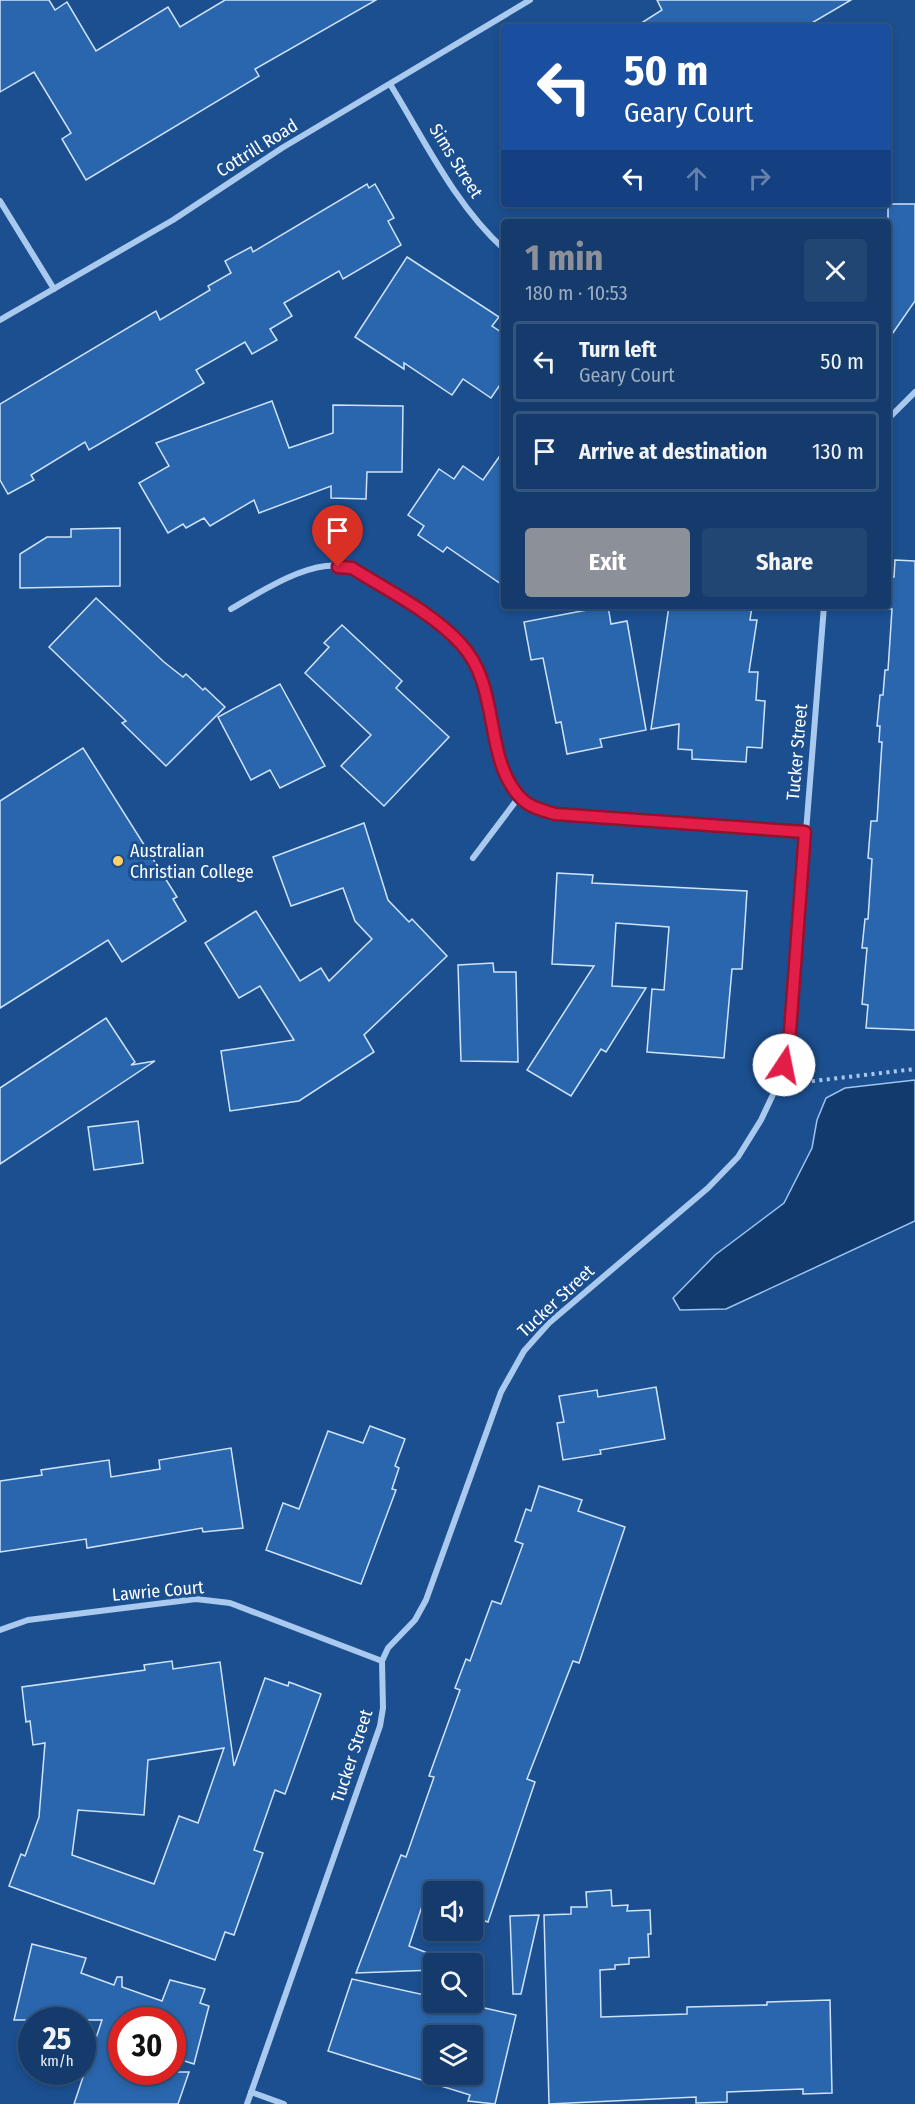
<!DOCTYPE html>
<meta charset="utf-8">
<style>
:root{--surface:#143b6b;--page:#214673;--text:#f1f3f6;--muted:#9dadc1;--line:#33557e;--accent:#8c9099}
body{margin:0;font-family:"Fira Sans Condensed",sans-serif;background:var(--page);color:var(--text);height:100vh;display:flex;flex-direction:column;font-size:22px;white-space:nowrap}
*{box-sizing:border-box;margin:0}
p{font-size:20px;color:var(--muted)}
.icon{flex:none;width:33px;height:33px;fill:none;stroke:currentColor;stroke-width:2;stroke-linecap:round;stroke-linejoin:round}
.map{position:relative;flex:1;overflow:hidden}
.drawer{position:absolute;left:501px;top:219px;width:390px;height:390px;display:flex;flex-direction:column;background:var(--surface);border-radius:6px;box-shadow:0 3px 9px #0003,0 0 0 2px var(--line)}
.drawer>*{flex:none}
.banner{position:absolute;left:501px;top:24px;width:390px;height:183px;border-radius:6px;box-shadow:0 3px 9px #0003,0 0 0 2px var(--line);background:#1a4fa0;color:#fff;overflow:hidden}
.controls{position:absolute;left:423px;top:1881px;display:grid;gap:12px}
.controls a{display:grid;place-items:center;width:60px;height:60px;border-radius:6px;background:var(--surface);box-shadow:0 3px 9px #0003,0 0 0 2px var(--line);font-size:30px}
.speed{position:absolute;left:18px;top:2007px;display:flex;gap:12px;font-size:30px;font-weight:700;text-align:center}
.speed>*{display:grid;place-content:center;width:78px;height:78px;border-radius:50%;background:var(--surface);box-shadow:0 3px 9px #0003,0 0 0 2px var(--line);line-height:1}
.speed small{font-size:15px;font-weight:400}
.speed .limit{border:9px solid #d22;background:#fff;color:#111}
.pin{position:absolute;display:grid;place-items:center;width:51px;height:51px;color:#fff;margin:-62px -26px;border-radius:50% 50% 50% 0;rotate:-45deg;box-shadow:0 0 6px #0007}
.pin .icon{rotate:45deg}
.me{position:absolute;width:66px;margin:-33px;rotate:11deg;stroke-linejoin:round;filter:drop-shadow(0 0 4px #0008)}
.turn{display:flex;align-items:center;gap:21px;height:126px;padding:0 24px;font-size:27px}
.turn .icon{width:78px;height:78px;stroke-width:2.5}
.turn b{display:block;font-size:42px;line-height:51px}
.lanes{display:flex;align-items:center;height:57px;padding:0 24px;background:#0003;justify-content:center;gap:30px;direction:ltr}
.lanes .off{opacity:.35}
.round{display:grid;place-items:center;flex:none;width:63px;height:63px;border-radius:6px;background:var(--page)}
.headline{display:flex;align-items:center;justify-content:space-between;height:102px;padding:0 24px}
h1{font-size:36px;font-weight:700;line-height:45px;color:var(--accent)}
.cta{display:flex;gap:12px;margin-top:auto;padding:12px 24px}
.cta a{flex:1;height:69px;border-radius:6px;background:var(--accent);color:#fff;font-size:24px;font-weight:700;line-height:69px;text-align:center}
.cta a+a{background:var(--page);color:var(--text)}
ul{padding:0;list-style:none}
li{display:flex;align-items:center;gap:18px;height:81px;margin:0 12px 9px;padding:0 12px;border:3px solid var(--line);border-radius:6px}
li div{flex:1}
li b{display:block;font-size:22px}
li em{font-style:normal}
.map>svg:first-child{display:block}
.water{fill:#123a6d;stroke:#9cc4f0;stroke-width:1.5}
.building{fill:#2a66ad;stroke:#cfe3fa;stroke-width:1.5;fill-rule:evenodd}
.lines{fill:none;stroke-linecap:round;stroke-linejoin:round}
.path{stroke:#a9c9ee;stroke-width:4;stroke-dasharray:3 4.5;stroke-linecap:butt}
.minor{stroke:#a9c9ee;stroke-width:6}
.route-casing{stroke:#92132f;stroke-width:15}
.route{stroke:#e11d48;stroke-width:10}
.poi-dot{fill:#ffd166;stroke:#1b4f8f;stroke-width:2}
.labels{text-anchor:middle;stroke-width:6;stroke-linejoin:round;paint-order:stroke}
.street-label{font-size:18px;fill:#fff;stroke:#1b4f8f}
.poi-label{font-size:18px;fill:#fff;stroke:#1b4f8f;text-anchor:start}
</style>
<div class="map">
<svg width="915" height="2104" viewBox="0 0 915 2104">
<rect width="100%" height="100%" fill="#1b4f8f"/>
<!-- water -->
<polygon class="water" points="915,1080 915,1221 726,1309 680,1310 673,1298 715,1255 784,1203 812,1148 817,1120 826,1098 845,1088"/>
<!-- building -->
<g class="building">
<polygon points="0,0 49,0 55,10 67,2 96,51 168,7 180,27 225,0 376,0 255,69 259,76 86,180 62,139 71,133 34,72 0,92"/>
<polygon points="657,0 851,0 805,27 635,27 662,10"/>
<polygon points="367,184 369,188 375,184 394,218 388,221 401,245 343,279 339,271 284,303 292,316 270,329 277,340 252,354 245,342 196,370 204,383 89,450 85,442 31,475 34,480 8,494 0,480 0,404 156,311 160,320 210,290 208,286 231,273 225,261 251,247 253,252"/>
<polygon points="888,204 915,204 915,301 888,340"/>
<polygon points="407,257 499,317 492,326 504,334 504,379 491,398 463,379 452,395 404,363 404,369 355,337"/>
<polygon points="272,401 289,448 333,433 333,405 403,406 402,472 367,472 366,499 331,498 331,486 259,513 254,500 210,526 204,518 186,528 183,524 168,533 139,483 169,466 156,443"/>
<polygon points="504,450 504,586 447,547 443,552 418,535 424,526 408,515 439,469 454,479 463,466 483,480"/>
<polygon points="120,528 120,586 20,588 20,554 47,537 71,537 71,529"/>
<polygon points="895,560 915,561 915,1030 866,1028 868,1005 862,1004 867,948 862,948 865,919 868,919 872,859 868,858 871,821 877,821 882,742 879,742 880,726 877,726 880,695 883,695 885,670 888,670 892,609 888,609 890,577 894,577"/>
<polygon points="96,598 164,662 183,677 186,674 203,690 205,688 225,707 166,766 122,723 126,721 49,647"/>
<polygon points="608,606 611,624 627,621 646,730 600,739 602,747 567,754 561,722 556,723 543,658 531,660 524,622"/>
<polygon points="669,606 752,606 750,620 757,620 749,672 758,672 756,700 765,701 762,748 747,747 746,762 692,759 692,750 678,749 679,724 651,729"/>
<polygon points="342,625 402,681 396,688 449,737 384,806 341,766 371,735 305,673 329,647 324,643"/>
<polygon points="280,684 325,766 280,788 270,770 251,780 218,717"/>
<polygon points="83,748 177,897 173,899 186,921 122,962 108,940 0,1008 0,801"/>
<polygon points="364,823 388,900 409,922 412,919 447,956 364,1035 374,1052 299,1101 230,1111 221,1051 294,1040 260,986 239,998 205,943 256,911 300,981 321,968 329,981 372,939 355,921 343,888 291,906 273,857"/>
<polygon points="557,873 593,875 592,883 747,891 742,969 732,969 724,1058 647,1052 652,989 664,990 669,927 616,923 612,986 646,988 606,1052 601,1049 571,1096 527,1070 594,966 552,964"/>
<polygon points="493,963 494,972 516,972 518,1062 461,1061 458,965"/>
<polygon points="106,1018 135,1062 131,1065 155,1061 0,1164 0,1088"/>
<polygon points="138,1121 143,1163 94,1170 88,1127"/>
<polygon points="656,1387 665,1439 600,1450 601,1454 563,1460 557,1423 564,1422 559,1396 597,1390 598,1397"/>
<polygon points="370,1426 405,1439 395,1466 399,1468 392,1489 396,1490 361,1584 266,1550 283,1503 299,1509 328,1431 363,1443"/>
<polygon points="231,1448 243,1528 203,1532 202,1528 87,1548 86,1539 0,1552 0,1481 42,1475 41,1470 109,1460 111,1477 160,1469 159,1460"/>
<polygon points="539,1486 582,1500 578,1511 625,1527 579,1663 573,1661 527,1779 535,1782 488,1922 472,1917 472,1892 434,1892 434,1903 424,1900 409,1946 457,1964 434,1964 434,1970 356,1973 401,1855 406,1857 434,1777 429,1776 460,1690 455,1688 466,1659 470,1661 492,1601 501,1604 523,1544 515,1541 526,1509 531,1511"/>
<path d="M 172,1661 L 173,1669 L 220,1662 L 234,1766 L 265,1678 L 288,1686 L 289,1682 L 321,1694 L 285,1794 L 275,1790 L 254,1850 L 263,1853 L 234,1935 L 225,1932 L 215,1960 L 9,1886 L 21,1854 L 25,1856 L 39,1817 L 45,1743 L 33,1745 L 30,1721 L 26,1722 L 22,1687 L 145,1670 L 144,1665 ZM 224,1748 L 198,1823 L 179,1816 L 154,1884 L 72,1855 L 78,1810 L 144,1815 L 148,1760 Z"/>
<polygon points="611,1890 612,1906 628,1905 627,1911 650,1910 651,1934 648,1934 649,1957 629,1958 629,1964 615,1965 615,1969 600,1970 601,2017 687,2014 687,2007 767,2005 767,2002 830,2000 832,2093 803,2094 803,2089 727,2092 727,2102 696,2103 696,2097 549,2104 544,1915 571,1914 571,1907 587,1907 586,1892"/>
<polygon points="539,1915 521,1994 513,1994 510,1916"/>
<polygon points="32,1944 86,1958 81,1973 114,1985 117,1977 122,1977 122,1987 162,2001 170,1980 205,1989 200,2003 209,2006 194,2064 172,2057 172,2020 122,2020 122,2072 189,2072 178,2104 74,2104 102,2020 14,2020"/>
<path d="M 352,1979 L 434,1997 L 434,2002 L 458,2002 L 516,2015 L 495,2104 L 468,2101 L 470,2095 L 328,2051 ZM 434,2036 L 472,2036 L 472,2074 L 434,2074 Z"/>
</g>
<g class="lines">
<!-- path -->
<polyline class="path" points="797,1083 915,1069"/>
<!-- minor -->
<g class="minor">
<path d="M 390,84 C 424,139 455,205 504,249"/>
<polyline points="0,201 54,289"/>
<polyline points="0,320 173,220 282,148 530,0"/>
<polyline points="888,419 915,392"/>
<path d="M 231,609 C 262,591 317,554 353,569 C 368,575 382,588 396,596 C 427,616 458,634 477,667 C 508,722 478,791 555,814 L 805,832"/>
<polyline points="473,858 519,797"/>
<polyline points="0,1630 28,1620 196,1599 230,1603 382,1661"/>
<polyline points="251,2092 284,2104"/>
<polyline points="247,2104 380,1726 383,1708 382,1661 388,1648 415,1620 426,1600 501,1392 524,1351 549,1323 708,1188 738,1157 761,1120 778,1084 789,1045 824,606"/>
</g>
</g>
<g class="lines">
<defs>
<path id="route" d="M 338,567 L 352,568 C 388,591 432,612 461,644 C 501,687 483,755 519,796 C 528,807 542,810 555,814 L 805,832 L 789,1045 L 784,1065"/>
</defs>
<!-- route casing -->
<use href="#route" class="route-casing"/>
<!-- route -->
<use href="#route" class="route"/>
</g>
<!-- markers -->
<circle class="poi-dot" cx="118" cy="861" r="6"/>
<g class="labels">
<!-- street labels -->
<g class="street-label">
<text transform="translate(257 148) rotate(-32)" y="6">Cottrill Road</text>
<text transform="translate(456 161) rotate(58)" y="6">Sims Street</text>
<text transform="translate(797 752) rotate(-85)" y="6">Tucker Street</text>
<text transform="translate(556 1301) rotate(-43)" y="6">Tucker Street</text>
<text transform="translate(158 1591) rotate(-5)" y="6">Lawrie Court</text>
<text transform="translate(352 1756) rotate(-72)" y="6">Tucker Street</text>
</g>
<!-- poi labels -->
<g class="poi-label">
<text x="130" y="857">Australian<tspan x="130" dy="21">Christian College</tspan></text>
</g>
</g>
</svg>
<div class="controls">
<a><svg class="icon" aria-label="sound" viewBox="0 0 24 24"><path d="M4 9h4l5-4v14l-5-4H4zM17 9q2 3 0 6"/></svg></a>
<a><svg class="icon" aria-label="search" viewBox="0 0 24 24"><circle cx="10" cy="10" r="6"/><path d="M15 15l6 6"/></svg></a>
<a><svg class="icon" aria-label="layers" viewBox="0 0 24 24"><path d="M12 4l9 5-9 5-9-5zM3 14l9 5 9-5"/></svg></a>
</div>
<div class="speed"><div>25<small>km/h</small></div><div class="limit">30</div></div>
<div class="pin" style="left:338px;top:567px;background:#d93025"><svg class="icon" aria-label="arrive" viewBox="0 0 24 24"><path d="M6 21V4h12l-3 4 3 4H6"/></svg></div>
<svg class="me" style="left:784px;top:1065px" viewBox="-20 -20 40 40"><circle r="19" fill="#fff"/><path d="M0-13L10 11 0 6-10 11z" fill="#e11d48"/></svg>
<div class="banner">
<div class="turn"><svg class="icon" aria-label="left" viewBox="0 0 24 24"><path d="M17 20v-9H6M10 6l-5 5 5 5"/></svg><div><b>50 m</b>Geary Court</div></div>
<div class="lanes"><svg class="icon" aria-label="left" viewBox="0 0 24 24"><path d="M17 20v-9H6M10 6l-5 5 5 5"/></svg><svg class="icon off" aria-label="ahead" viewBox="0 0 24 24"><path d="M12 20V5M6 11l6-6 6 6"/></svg><svg class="icon off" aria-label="right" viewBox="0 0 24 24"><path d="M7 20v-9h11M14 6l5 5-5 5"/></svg></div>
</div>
<section class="drawer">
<div class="headline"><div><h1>1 min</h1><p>180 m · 10:53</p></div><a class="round"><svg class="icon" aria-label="close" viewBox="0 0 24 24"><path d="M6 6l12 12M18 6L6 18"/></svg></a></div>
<ul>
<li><svg class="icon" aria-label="left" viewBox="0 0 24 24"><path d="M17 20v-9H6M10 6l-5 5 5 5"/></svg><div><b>Turn left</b><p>Geary Court</p></div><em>50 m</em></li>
<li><svg class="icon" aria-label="arrive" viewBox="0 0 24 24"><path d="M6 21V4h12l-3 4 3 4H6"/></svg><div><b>Arrive at destination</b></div><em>130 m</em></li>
</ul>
<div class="cta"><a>Exit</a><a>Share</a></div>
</section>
</div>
